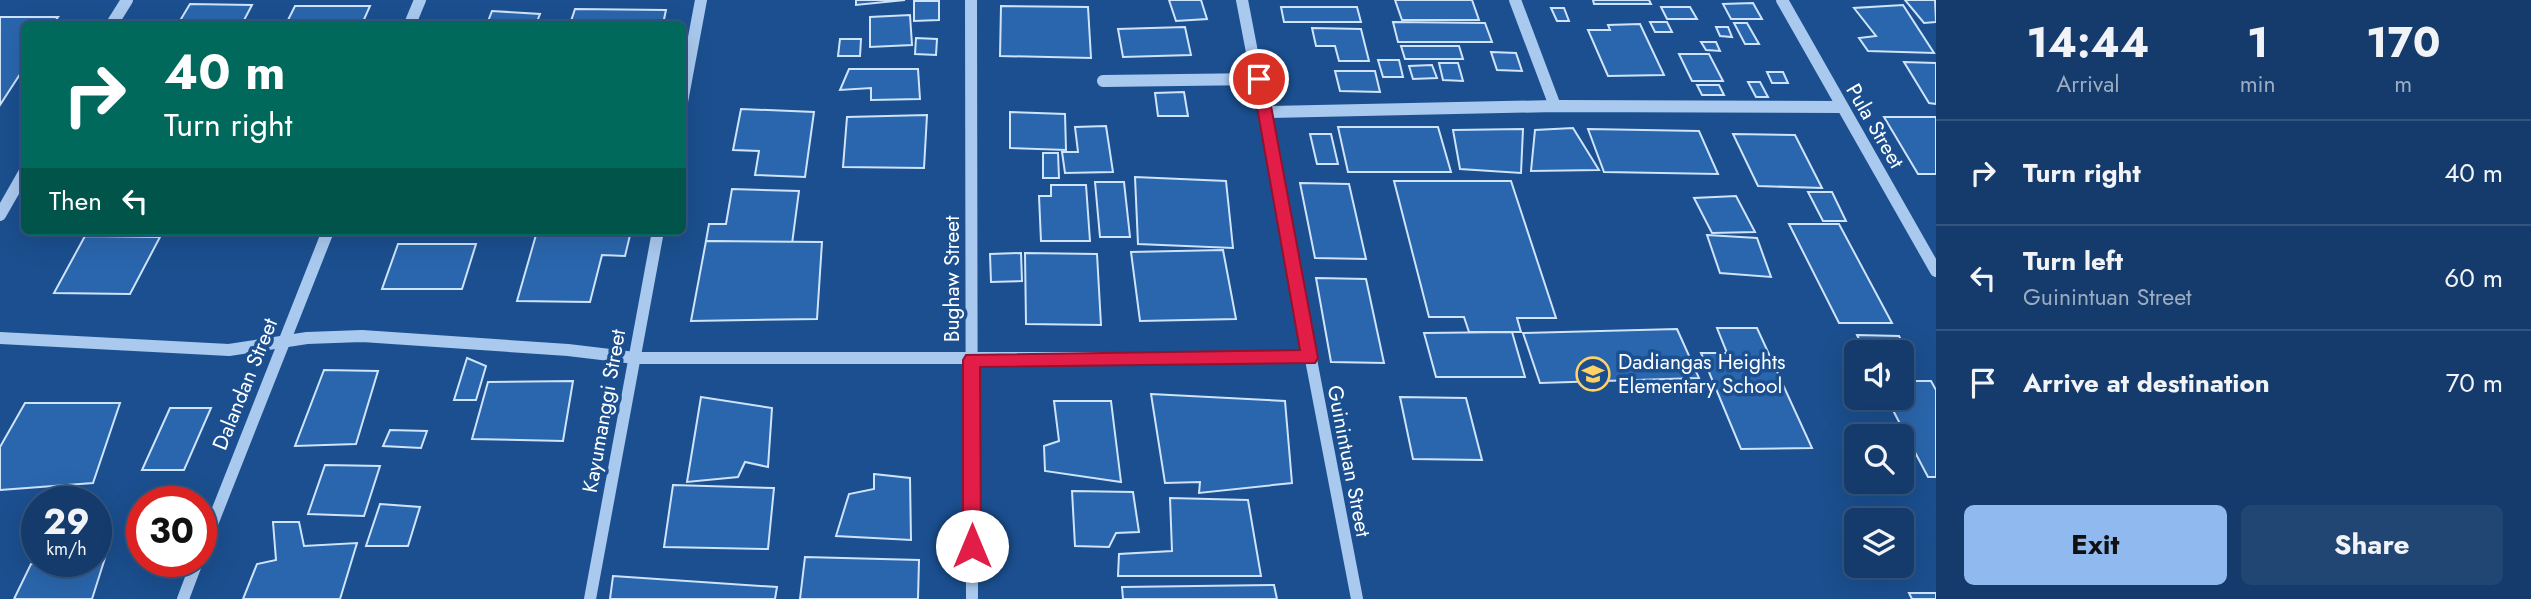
<!DOCTYPE html>
<style>
:root{--surface:#143b6b;--page:#214673;--text:#f1f3f6;--muted:#9dadc1;--line:#33557e;--accent:#90b9f0}
body{margin:0;font-family:Jost,sans-serif;background:var(--page);color:var(--text);height:100vh;display:flex;flex-direction:column;font-size:26px;white-space:nowrap}
*{box-sizing:border-box;margin:0}
p{font-size:23px;color:var(--muted)}
.icon{flex:none;width:38px;height:38px;fill:none;stroke:currentColor;stroke-width:2;stroke-linecap:round;stroke-linejoin:round}
.map{position:relative;flex:1;overflow:hidden}
.side{display:flex;flex-direction:column;background:var(--surface);width:595px}
.side>*{flex:none}
.banner{position:absolute;left:21px;top:21px;width:665px;height:214px;border-radius:10px;box-shadow:0 7px 28px #0002,0 0 0 2px var(--line);background:#00695c;color:#fff;overflow:hidden}
.fabs{position:absolute;left:1844px;top:340px;display:grid;gap:14px}
.fabs a{display:grid;place-items:center;width:70px;height:70px;border-radius:10px;background:var(--surface);box-shadow:0 7px 28px #0002,0 0 0 2px var(--line);font-size:35px}
.speed{position:absolute;left:21px;top:486px;display:flex;gap:14px;font-size:35px;font-weight:700;text-align:center}
.speed>*{display:grid;place-content:center;width:91px;height:91px;border-radius:50%;background:var(--surface);box-shadow:0 7px 28px #0002,0 0 0 2px var(--line);line-height:1}
.speed small{font-size:18px;font-weight:400}
.speed .limit{border:10px solid #d22;background:#fff;color:#111}
.pin{position:absolute;display:grid;place-items:center;width:60px;height:60px;color:#fff;margin:-30px;border:4px solid #fff;border-radius:50%;box-shadow:0 2px 7px #0007}
.me{position:absolute;width:77px;margin:-38px;rotate:0deg;stroke-linejoin:round;filter:drop-shadow(0 0 5px #0008)}
.turn{display:flex;align-items:center;gap:24px;height:147px;padding:0 28px;font-size:32px}
.turn .icon{width:91px;height:91px;stroke-width:2.5}
.turn b{display:block;font-size:49px;line-height:60px}
.then{display:flex;align-items:center;height:66px;padding:0 28px;background:#0003;gap:14px;font-size:26px}
.eta{display:flex;justify-content:space-evenly;align-items:center;height:119px;text-align:center}
.eta b{font-size:42px;font-weight:700;line-height:49px}
.action{display:flex;gap:14px;margin-top:auto;padding:14px 28px}
.action a{flex:1;height:80px;border-radius:10px;background:var(--accent);color:#111;font-size:28px;font-weight:700;line-height:80px;text-align:center}
.action a+a{background:var(--page);color:var(--text)}
ul{padding:0;list-style:none}
li{display:flex;align-items:center;gap:21px;height:105px;padding:0 28px;border-top:2px solid var(--line)}
li div{flex:1}
li b{display:block;font-size:26px}
li em{font-style:normal}
main{display:flex;flex:1;min-height:0}
.map>svg:first-child{display:block}
.building{fill:#2a66ad;stroke:#cfe3fa;stroke-width:2}
.lines{fill:none;stroke-linecap:round;stroke-linejoin:round}
.minor{stroke:#a9c9ee;stroke-width:12}
.route{fill:#e11d48;stroke:#92132f;stroke-width:2}
.labels{text-anchor:middle;stroke-width:7;stroke-linejoin:round;paint-order:stroke}
.street-label{font-size:21px;fill:#fff;stroke:#1b4f8f}
.poi-label{font-size:21px;fill:#fff;stroke:#1b4f8f;text-anchor:start}
</style>
<main>
<div class="map">
<svg width="1936" height="599" viewBox="0 0 1936 599">
<rect width="100%" height="100%" fill="#1b4f8f"/>
<!-- building -->
<g class="building">
<polygon points="856,0 905,0 856,5"/>
<polygon points="1169,0 1201,0 1207,19 1176,21"/>
<polygon points="1395,0 1472,0 1479,20 1402,20"/>
<polygon points="1593,0 1649,0 1651,4 1594,4"/>
<polygon points="1905,0 1935,0 1936,22 1924,23"/>
<polygon points="914,1 939,1 939,20 914,21"/>
<polygon points="1753,3 1762,19 1731,19 1723,4"/>
<polygon points="190,4 252,5 242,24 178,24"/>
<polygon points="1903,5 1934,53 1868,51 1859,38 1876,36 1854,8"/>
<polygon points="295,6 370,6 362,24 286,24"/>
<polygon points="1001,6 1088,7 1091,58 1000,56"/>
<polygon points="1281,7 1357,7 1361,22 1284,22"/>
<polygon points="1661,7 1690,7 1697,19 1667,19"/>
<polygon points="1551,8 1564,8 1569,21 1557,21"/>
<polygon points="575,9 666,10 663,24 570,24"/>
<polygon points="492,11 540,14 536,24 487,24"/>
<polygon points="910,15 912,45 870,47 870,17"/>
<polygon points="0,17 58,17 53,24 24,24 24,68 0,105"/>
<polygon points="1393,22 1485,23 1492,42 1398,42"/>
<polygon points="1650,22 1667,22 1672,32 1655,32"/>
<polygon points="1734,23 1747,23 1759,44 1745,44"/>
<polygon points="1640,24 1664,75 1608,76 1588,30 1610,30 1608,25"/>
<polygon points="1185,27 1191,55 1123,57 1118,29"/>
<polygon points="1716,27 1728,27 1732,37 1720,36"/>
<polygon points="1312,28 1361,29 1369,61 1339,61 1335,46 1316,46"/>
<polygon points="916,38 937,39 936,55 915,54"/>
<polygon points="840,39 861,39 860,56 838,56"/>
<polygon points="1701,42 1716,42 1720,51 1706,50"/>
<polygon points="1401,46 1459,46 1463,59 1405,59"/>
<polygon points="1491,52 1516,53 1522,71 1497,70"/>
<polygon points="1679,54 1709,54 1723,81 1692,81"/>
<polygon points="1378,60 1399,60 1403,77 1383,77"/>
<polygon points="1904,62 1936,63 1936,104 1929,103"/>
<polygon points="1439,63 1458,63 1463,81 1443,80"/>
<polygon points="1432,65 1437,78 1413,79 1409,66"/>
<polygon points="849,69 918,69 920,99 871,100 871,88 840,90"/>
<polygon points="1335,71 1375,71 1380,92 1340,91"/>
<polygon points="1767,72 1783,72 1788,83 1772,83"/>
<polygon points="1748,82 1760,82 1768,97 1756,97"/>
<polygon points="1697,85 1719,85 1724,95 1702,95"/>
<polygon points="1184,92 1188,116 1158,116 1155,93"/>
<polygon points="741,109 814,112 805,177 755,175 759,151 733,150"/>
<polygon points="1010,112 1065,114 1066,150 1010,148"/>
<polygon points="927,115 924,168 843,167 847,117"/>
<polygon points="1884,117 1936,117 1936,174 1918,174"/>
<polygon points="1106,126 1113,172 1065,173 1062,152 1078,152 1075,127"/>
<polygon points="1338,127 1438,127 1451,172 1348,172"/>
<polygon points="1573,128 1599,170 1531,171 1535,130"/>
<polygon points="1523,129 1521,173 1460,169 1453,130"/>
<polygon points="1588,129 1699,131 1718,174 1604,172"/>
<polygon points="1310,134 1331,134 1338,164 1317,164"/>
<polygon points="1733,134 1795,135 1822,188 1758,186"/>
<polygon points="1043,153 1058,153 1059,178 1043,178"/>
<polygon points="1135,177 1226,181 1233,248 1138,244"/>
<polygon points="1394,181 1511,181 1556,318 1517,318 1521,332 1469,332 1464,317 1429,317"/>
<polygon points="1095,182 1124,182 1130,237 1100,237"/>
<polygon points="1300,183 1349,184 1366,259 1315,258"/>
<polygon points="1051,185 1086,185 1090,241 1041,241 1039,196 1051,196"/>
<polygon points="732,189 799,191 792,244 706,241 709,224 726,224"/>
<polygon points="1808,192 1832,192 1846,221 1823,221"/>
<polygon points="1736,196 1755,232 1712,233 1694,198"/>
<polygon points="1789,224 1839,224 1892,323 1839,323"/>
<polygon points="516,231 631,231 625,256 602,255 590,302 517,301 536,235 515,234"/>
<polygon points="1707,235 1757,238 1771,277 1720,273"/>
<polygon points="85,236 160,237 130,294 54,293"/>
<polygon points="706,241 822,242 817,319 691,321"/>
<polygon points="398,244 476,244 462,289 382,289"/>
<polygon points="1223,250 1236,319 1140,321 1131,252"/>
<polygon points="1021,253 1022,281 991,282 990,254"/>
<polygon points="1025,253 1097,254 1101,325 1026,324"/>
<polygon points="1316,278 1366,279 1384,363 1331,362"/>
<polygon points="1717,328 1757,328 1812,448 1741,449 1701,353 1727,353"/>
<polygon points="1677,329 1699,378 1540,383 1523,333"/>
<polygon points="1512,332 1525,377 1436,377 1424,333"/>
<polygon points="1857,335 1899,336 1914,365 1902,365 1902,352 1865,352"/>
<polygon points="467,358 486,366 476,400 454,400"/>
<polygon points="324,370 378,371 356,444 295,446"/>
<polygon points="573,381 563,441 472,439 488,382"/>
<polygon points="1902,381 1931,381 1936,390 1936,477 1928,477 1886,397 1902,397"/>
<polygon points="1151,394 1285,401 1292,483 1199,493 1200,482 1165,483"/>
<polygon points="701,397 772,408 768,467 745,462 738,477 687,482"/>
<polygon points="1400,397 1466,398 1482,460 1413,459"/>
<polygon points="1054,401 1111,401 1121,482 1045,471 1044,446 1059,441"/>
<polygon points="25,403 120,403 93,483 0,490 0,447"/>
<polygon points="170,408 211,408 184,470 142,470"/>
<polygon points="390,430 427,431 421,448 383,446"/>
<polygon points="325,465 380,466 364,516 308,514"/>
<polygon points="874,474 910,478 911,540 836,536 849,494 874,489"/>
<polygon points="673,485 774,488 768,549 664,547"/>
<polygon points="1072,491 1133,492 1139,532 1116,533 1109,547 1075,546"/>
<polygon points="150,494 189,496 186,502 146,502"/>
<polygon points="1170,498 1248,500 1261,576 1118,576 1119,554 1172,551"/>
<polygon points="380,504 420,507 408,546 366,546"/>
<polygon points="142,511 142,538 129,538"/>
<polygon points="273,522 299,522 304,546 357,543 340,599 243,599 257,564 276,560"/>
<polygon points="805,557 919,560 918,599 800,599"/>
<polygon points="105,558 92,599 14,599 31,564 96,562 96,559"/>
<polygon points="613,576 777,587 775,599 610,599"/>
<polygon points="1274,585 1277,599 1123,599 1122,587"/>
<polygon points="1909,593 1936,593 1936,599 1912,599"/>
</g>
<g class="lines">
<!-- minor -->
<g class="minor">
<polyline points="971,0 972,599"/>
<polyline points="1242,0 1357,599"/>
<polyline points="1515,0 1555,106"/>
<polyline points="1782,0 1936,271"/>
<polyline points="112,24 127,0"/>
<polyline points="410,24 420,0"/>
<polyline points="1103,81 1259,79"/>
<polyline points="682,102 701,0"/>
<polyline points="1266,112 1555,106 1842,107"/>
<polyline points="0,215 24,173"/>
<polyline points="0,338 229,350 307,338 362,336 568,350 635,358 1309,358"/>
<polyline points="201,552 328,231"/>
<polyline points="183,599 197,562"/>
<polyline points="590,599 658,231"/>
</g>
</g>
<!-- route -->
<polygon class="route" points="1259,74 1266,79 1318,358 1315,363 980,367 981,546 979,552 972,555 966,552 963,546 963,360 966,355 1300,350 1252,79"/>
<!-- icons -->
<defs>
<symbol id="school-ring" viewBox="-11 -11 22 22"><circle r="9.5" fill="#1b4f8f" stroke="#ffd166" stroke-width="1.5"/><path d="M0-5L7-2L0 1L-7-2ZM-4 1L0 2.5L4 1V4Q0 6-4 4Z" fill="#ffd166"/></symbol>
</defs>
<g fill-rule="evenodd">
<use href="#school-ring" x="1574" y="355" width="38" height="38"/>
</g>
<g class="labels">
<!-- street labels -->
<g class="street-label">
<text transform="translate(1875 126) rotate(60)" y="7">Pula Street</text>
<text transform="translate(952 279) rotate(-90)" y="7">Bughaw Street</text>
<text transform="translate(245 384) rotate(-68)" y="7">Dalandan Street</text>
<text transform="translate(604 411) rotate(-80)" y="7">Kayumanggi Street</text>
<text transform="translate(1349 461) rotate(79)" y="7">Guinintuan Street</text>
</g>
<!-- poi labels -->
<g class="poi-label">
<text x="1618" y="369">Dadiangas Heights<tspan x="1618" dy="24">Elementary School</tspan></text>
</g>
</g>
</svg>
<div class="fabs">
<a><svg class="icon" aria-label="sound" viewBox="0 0 24 24"><path d="M4 9h4l5-4v14l-5-4H4zM17 9q2 3 0 6"/></svg></a>
<a><svg class="icon" aria-label="search" viewBox="0 0 24 24"><circle cx="10" cy="10" r="6"/><path d="M15 15l6 6"/></svg></a>
<a><svg class="icon" aria-label="layers" viewBox="0 0 24 24"><path d="M12 4l9 5-9 5-9-5zM3 14l9 5 9-5"/></svg></a>
</div>
<div class="speed"><div>29<small>km/h</small></div><div class="limit">30</div></div>
<div class="pin" style="left:1259px;top:79px;background:#d93025"><svg class="icon" aria-label="arrive" viewBox="0 0 24 24"><path d="M6 21V4h12l-3 4 3 4H6"/></svg></div>
<svg class="me" style="left:972px;top:546px" viewBox="-20 -20 40 40"><circle r="19" fill="#fff"/><path d="M0-13L10 11 0 6-10 11z" fill="#e11d48"/></svg>
<div class="banner">
<div class="turn"><svg class="icon" aria-label="right" viewBox="0 0 24 24"><path d="M7 20v-9h11M14 6l5 5-5 5"/></svg><div><b>40 m</b>Turn right</div></div>
<div class="then">Then<svg class="icon" aria-label="left" viewBox="0 0 24 24"><path d="M17 20v-9H6M10 6l-5 5 5 5"/></svg></div>
</div>
</div>
<section class="side">
<div class="eta">
<div><b>14:44</b><p>Arrival</p></div>
<div><b>1</b><p>min</p></div>
<div><b>170</b><p>m</p></div>
</div>
<ul>
<li><svg class="icon" aria-label="right" viewBox="0 0 24 24"><path d="M7 20v-9h11M14 6l5 5-5 5"/></svg><div><b>Turn right</b></div><em>40 m</em></li>
<li><svg class="icon" aria-label="left" viewBox="0 0 24 24"><path d="M17 20v-9H6M10 6l-5 5 5 5"/></svg><div><b>Turn left</b><p>Guinintuan Street</p></div><em>60 m</em></li>
<li><svg class="icon" aria-label="arrive" viewBox="0 0 24 24"><path d="M6 21V4h12l-3 4 3 4H6"/></svg><div><b>Arrive at destination</b></div><em>70 m</em></li>
</ul>
<div class="action"><a>Exit</a><a>Share</a></div>
</section>
</main>
